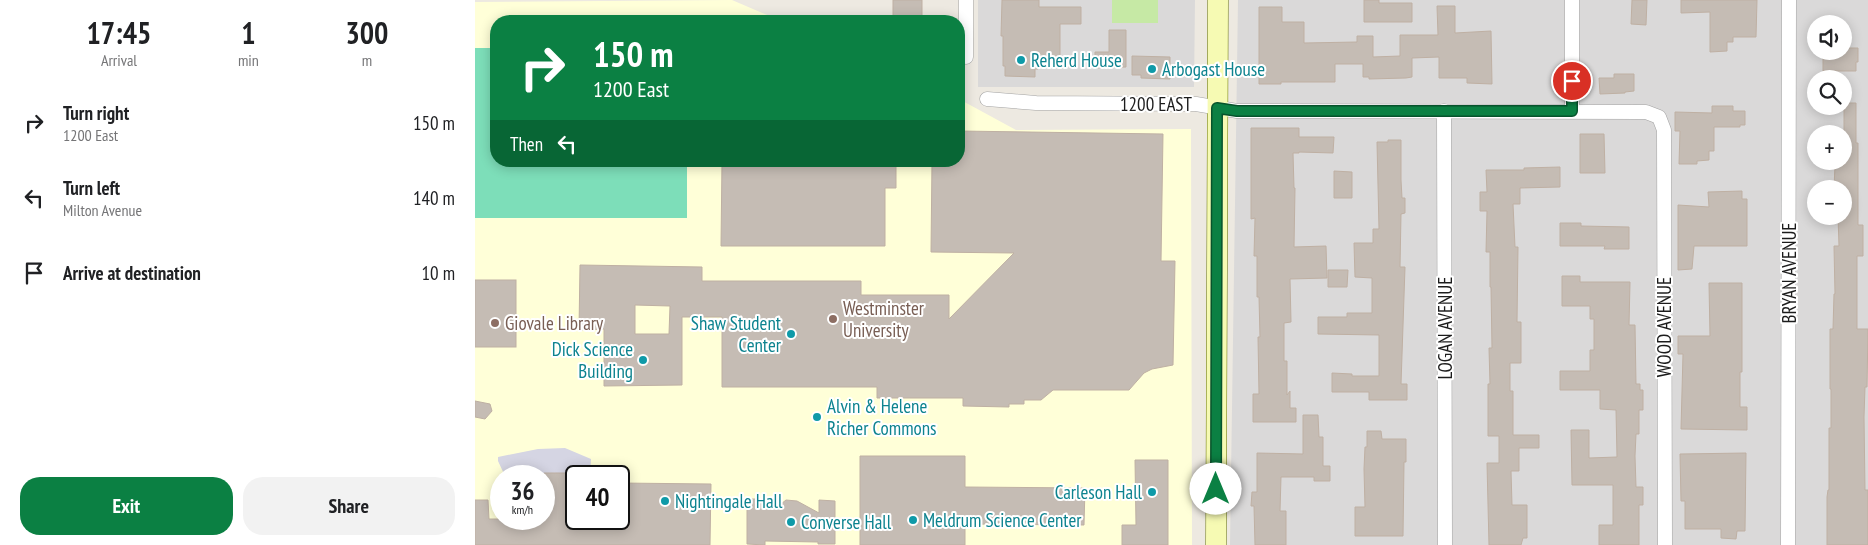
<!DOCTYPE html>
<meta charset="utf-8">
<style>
:root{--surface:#fff;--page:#f2f2f2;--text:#202124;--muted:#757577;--accent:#0b8043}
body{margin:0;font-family:"PT Sans Narrow",sans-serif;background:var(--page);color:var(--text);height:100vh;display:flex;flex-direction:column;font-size:19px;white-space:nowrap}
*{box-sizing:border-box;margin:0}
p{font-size:16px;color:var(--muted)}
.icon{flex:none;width:28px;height:28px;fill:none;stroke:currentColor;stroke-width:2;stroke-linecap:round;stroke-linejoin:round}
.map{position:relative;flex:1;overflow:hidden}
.sheet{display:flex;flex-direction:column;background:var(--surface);width:475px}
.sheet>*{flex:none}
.banner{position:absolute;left:15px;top:15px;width:475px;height:152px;border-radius:20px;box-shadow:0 2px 12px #0003;background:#0b8043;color:#fff;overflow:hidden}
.controls{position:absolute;left:1332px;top:15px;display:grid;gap:10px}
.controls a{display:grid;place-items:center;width:45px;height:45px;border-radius:50%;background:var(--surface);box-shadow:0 2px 12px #0003;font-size:25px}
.speed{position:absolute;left:15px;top:465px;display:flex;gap:10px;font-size:25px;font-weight:700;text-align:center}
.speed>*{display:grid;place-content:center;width:65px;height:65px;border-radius:50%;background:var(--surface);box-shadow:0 2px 12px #0003;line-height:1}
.speed small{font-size:12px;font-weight:400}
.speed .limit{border:2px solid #111;border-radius:8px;background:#fff;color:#111}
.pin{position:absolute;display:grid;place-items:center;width:42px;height:42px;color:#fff;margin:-21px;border:2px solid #fff;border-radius:50%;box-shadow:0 1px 5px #0007}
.me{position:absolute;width:55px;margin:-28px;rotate:0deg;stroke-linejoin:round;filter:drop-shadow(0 0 4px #0008)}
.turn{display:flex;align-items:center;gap:18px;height:105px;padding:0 20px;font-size:22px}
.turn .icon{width:65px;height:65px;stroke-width:2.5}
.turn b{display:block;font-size:35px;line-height:42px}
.then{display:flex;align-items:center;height:48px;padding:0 20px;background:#0003;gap:10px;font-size:19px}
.eta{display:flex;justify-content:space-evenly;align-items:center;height:85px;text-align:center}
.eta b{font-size:30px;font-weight:600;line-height:35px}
.action{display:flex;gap:10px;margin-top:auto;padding:10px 20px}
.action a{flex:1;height:58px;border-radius:20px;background:var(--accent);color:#fff;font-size:20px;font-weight:600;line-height:58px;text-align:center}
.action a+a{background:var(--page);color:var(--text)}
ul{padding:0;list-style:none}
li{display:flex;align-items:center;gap:15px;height:75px;padding:0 20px}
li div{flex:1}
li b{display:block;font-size:19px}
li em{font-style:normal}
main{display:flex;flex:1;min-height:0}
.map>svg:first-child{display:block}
.residential{fill:#dad9d9;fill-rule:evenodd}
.education{fill:#ffffd8;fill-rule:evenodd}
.grass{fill:#c6e9a5}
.pitch{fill:#7ddeb9}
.plaza{fill:#d5d5e3}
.building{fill:#c5bcb4;stroke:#bfb0a3;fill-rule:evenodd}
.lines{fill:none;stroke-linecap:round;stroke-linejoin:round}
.street-casing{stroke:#a3a3a3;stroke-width:15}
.secondary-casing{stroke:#667203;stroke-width:21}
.street{stroke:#fff;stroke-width:14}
.secondary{stroke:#f6fab3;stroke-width:20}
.route-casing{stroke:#07532c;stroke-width:12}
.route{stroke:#0b8043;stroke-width:9}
.culture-dot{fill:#0f9aa8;stroke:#fff;stroke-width:2}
.education-dot{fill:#8d6e63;stroke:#fff;stroke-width:2}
.labels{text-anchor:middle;stroke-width:4;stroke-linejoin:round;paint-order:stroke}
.culture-label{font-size:19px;fill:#0d838f;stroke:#fff;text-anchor:start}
.street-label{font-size:19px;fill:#1c1c1c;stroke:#fff}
.education-label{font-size:19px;fill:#785e54;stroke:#fff;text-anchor:start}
</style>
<main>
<section class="sheet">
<div class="eta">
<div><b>17:45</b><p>Arrival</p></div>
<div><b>1</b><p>min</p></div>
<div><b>300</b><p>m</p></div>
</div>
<ul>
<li><svg class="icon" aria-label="right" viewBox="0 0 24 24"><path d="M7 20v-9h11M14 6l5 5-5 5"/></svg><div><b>Turn right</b><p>1200 East</p></div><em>150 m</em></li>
<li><svg class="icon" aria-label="left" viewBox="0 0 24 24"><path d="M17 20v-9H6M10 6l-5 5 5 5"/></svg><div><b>Turn left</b><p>Milton Avenue</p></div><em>140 m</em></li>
<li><svg class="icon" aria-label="arrive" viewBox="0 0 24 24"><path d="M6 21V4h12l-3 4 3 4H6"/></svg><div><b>Arrive at destination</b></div><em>10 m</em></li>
</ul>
<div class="action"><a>Exit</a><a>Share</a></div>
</section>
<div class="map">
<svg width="1393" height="545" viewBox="0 0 1393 545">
<rect width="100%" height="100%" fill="#ede9e1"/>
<!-- residential -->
<g class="residential">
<polygon points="503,0 720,0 719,87 503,87"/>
<path d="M 763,0 L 1393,0 L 1393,545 L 755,545 ZM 1341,24 L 1369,24 L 1369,51 L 1341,51 ZM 1341,79 L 1369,79 L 1369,106 L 1341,106 ZM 1341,134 L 1369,134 L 1369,161 L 1341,161 ZM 1341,189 L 1369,189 L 1369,216 L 1341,216 Z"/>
</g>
<!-- education -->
<path class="education" d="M 257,0 L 306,21 L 21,21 L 21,161 L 484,161 L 484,99 L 541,130 L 716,129 L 717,545 L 0,545 L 0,2 ZM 26,476 L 69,476 L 69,519 L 26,519 ZM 101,476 L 144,476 L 144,519 L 101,519 Z"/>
<!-- grass -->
<rect class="grass" x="637" y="0" width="46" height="23"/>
<!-- pitch -->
<polygon class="pitch" points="0,48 21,48 21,161 212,161 212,218 0,218"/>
<!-- plaza -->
<polygon class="plaza" points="90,448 116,459 115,476 101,476 101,486 99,486 99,473 52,473 52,476 30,476 23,461 23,457 63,449"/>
<!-- building -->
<g class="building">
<rect x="418" y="0" width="29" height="21"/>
<polygon points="527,0 564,0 564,7 606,7 606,24 585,24 585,58 563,58 563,69 560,69 560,77 530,76 530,66 528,66 528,36 526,36"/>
<polygon points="889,0 904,0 904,3 937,3 937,22 889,22"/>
<polygon points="1157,0 1172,0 1171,25 1156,24"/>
<polygon points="1206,0 1282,0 1281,37 1258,37 1258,42 1252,42 1252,51 1235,52 1235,12 1206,13"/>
<polygon points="962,6 980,6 980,33 1016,31 1017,84 992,83 992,78 964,78 964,57 937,58 937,77 931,78 894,79 894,77 888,77 888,64 860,64 860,82 806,82 806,84 784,84 784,7 807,7 807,22 829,22 829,43 882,42 882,36 898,36 898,57 925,56 925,35 963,35"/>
<polygon points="634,30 651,30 651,67 620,68 620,52 634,52"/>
<polygon points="1369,48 1383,48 1383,62 1381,62 1381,71 1348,71 1348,51 1369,51"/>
<polygon points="657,56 695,57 695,79 666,78 666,75 657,75"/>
<polygon points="1139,74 1159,74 1159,91 1150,92 1150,93 1125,94 1124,78 1139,78"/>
<polygon points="1369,103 1381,103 1381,143 1383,143 1383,225 1388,225 1388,256 1382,256 1382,329 1393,329 1392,387 1390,387 1389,417 1390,490 1393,490 1393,545 1352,545 1352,497 1353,490 1354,490 1354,428 1356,428 1356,389 1355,389 1355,329 1358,329 1359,294 1360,294 1359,246 1364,246 1363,216 1369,216 1369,189 1359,189 1360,165 1369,165"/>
<polygon points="1237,106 1258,106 1258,111 1270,111 1270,125 1265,125 1265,127 1239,127 1239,151 1234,151 1234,160 1222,161 1222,164 1204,164 1205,131 1200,131 1200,112 1237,113"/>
<polygon points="776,128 824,128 824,137 859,137 858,153 824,152 824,153 818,153 819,188 820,188 819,247 851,246 852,278 815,279 816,322 809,323 809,361 812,361 812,395 815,391 815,408 821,408 821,422 778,422 778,394 784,394 783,337 785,337 784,297 782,297 782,256 779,256 780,218 776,219"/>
<path d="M 484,131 L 688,134 L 686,261 L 700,261 L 698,365 L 677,369 L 669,373 L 654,390 L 578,390 L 566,400 L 549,400 L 549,404 L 534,404 L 534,407 L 488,406 L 488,398 L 402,398 L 402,387 L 247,387 L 247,317 L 207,317 L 207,385 L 129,386 L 129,329 L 104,330 L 105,265 L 227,267 L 227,281 L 386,281 L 386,295 L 474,295 L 474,319 L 539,253 L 456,252 L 457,161 L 484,161 ZM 160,305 L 195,306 L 194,334 L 160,334 Z"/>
<polygon points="1105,134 1129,134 1130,173 1105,173"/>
<polygon points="913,140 926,140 926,180 927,198 930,198 930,213 926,214 925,267 930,267 926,384 932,384 932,400 894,400 894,392 857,392 857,373 877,374 877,376 904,376 904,335 843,334 843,317 872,317 872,313 897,313 897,278 880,277 879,243 898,243 898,229 904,229 902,142 913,142"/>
<polygon points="247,161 421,161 421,188 410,188 410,246 246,246"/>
<polygon points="1085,167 1085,187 1045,188 1045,204 1038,204 1040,247 1043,247 1042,322 1046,322 1046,363 1035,363 1035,391 1038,391 1038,435 1064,435 1064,448 1044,448 1044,471 1036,471 1037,505 1052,505 1052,538 1048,538 1046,545 1014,545 1012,463 1024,463 1024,436 1013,436 1013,384 1015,384 1014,348 1017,348 1016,287 1015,287 1015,252 1011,252 1012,211 1005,211 1005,192 1012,192 1011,170 1049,170 1049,168"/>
<polygon points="859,171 877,172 877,198 859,198"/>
<polygon points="1267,191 1267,199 1272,199 1272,246 1219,246 1217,269 1203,270 1203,205 1234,207 1233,192"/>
<polygon points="1085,223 1106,223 1106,226 1154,227 1154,249 1129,249 1130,246 1085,246"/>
<polygon points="853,270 873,270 872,287 853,287"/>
<polygon points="1087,276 1105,276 1105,282 1155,282 1154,325 1160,325 1161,384 1165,384 1165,390 1168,390 1168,410 1164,410 1164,434 1161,434 1160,456 1161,487 1168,487 1168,505 1164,505 1164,545 1124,545 1124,525 1138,525 1138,485 1097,485 1096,430 1114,430 1114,458 1142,457 1141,410 1125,409 1125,390 1085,390 1085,371 1115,371 1115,350 1119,350 1119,319 1115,319 1115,306 1087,306"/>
<rect x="0" y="280" width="41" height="67"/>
<polygon points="1234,283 1267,283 1267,372 1265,372 1265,407 1272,407 1272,430 1206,429 1208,354 1203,354 1203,336 1235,336"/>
<polygon points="0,401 15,404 17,411 10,419 0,417"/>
<polygon points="828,415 843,415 844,437 848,437 848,466 855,466 855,481 839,481 839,477 806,477 805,511 811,511 811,545 780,545 779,506 776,506 777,492 782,492 782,453 828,454"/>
<polygon points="892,431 906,431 907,439 931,439 931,462 929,462 928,536 880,536 880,507 890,507 889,469 890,447 892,447"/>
<polygon points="1271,453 1270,531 1262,531 1261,539 1246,538 1246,529 1210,529 1210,501 1206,501 1205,454"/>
<polygon points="385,456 490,456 490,487 610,488 609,525 490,524 490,545 385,545"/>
<polygon points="660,460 693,460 693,545 647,545 647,525 661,525"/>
<polygon points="69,473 99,473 99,486 101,486 101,519 144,519 144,483 236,484 235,545 0,545 0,500 13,500 14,519 69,519"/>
<polygon points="272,499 290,499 290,504 306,504 311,500 322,501 344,513 344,500 360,501 360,544 343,544 343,542 290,541 290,545 272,544"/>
</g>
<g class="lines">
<defs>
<g id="street">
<polyline points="1097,0 1097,111"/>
<polyline points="491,57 491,0"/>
<polyline points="512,99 561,103 721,104 762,111 1171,112 1184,117 1189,130 1190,545"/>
<polyline points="969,111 970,545"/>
<polyline points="1313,545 1314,0"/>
</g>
<polyline id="secondary" points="741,545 743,0"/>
</defs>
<!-- street casing -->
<use href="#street" class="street-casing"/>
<!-- secondary casing -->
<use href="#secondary" class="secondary-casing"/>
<!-- street -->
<use href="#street" class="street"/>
<!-- secondary -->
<use href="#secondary" class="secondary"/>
</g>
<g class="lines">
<defs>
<polyline id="route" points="741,489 742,108 762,111 1097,111 1097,81"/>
</defs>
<!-- route casing -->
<use href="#route" class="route-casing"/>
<!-- route -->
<use href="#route" class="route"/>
</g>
<!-- markers -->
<g class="culture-dot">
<circle cx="546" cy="60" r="5"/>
<circle cx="677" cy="69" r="5"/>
<circle cx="316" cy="334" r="5"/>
<circle cx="168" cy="360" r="5"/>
<circle cx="342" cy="417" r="5"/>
<circle cx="677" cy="492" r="5"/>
<circle cx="190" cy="501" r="5"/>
<circle cx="438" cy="520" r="5"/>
<circle cx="316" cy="522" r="5"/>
</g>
<g class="education-dot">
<circle cx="358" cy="319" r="5"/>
<circle cx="20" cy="323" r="5"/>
</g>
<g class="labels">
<!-- culture labels -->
<g class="culture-label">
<text x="556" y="67">Reherd House</text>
<text x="687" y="76">Arbogast House</text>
<text x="306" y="330" text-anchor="end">Shaw Student<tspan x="306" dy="22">Center</tspan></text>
<text x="158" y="356" text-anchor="end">Dick Science<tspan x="158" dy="22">Building</tspan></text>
<text x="352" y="413">Alvin &amp; Helene<tspan x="352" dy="22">Richer Commons</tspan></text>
<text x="667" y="499" text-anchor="end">Carleson Hall</text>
<text x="200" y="508">Nightingale Hall</text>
<text x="448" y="527">Meldrum Science Center</text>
<text x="326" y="529">Converse Hall</text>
</g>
<!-- street labels -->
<g class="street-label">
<text x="681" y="111">1200 EAST</text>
<text transform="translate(1314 273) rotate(-90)" y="7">BRYAN AVENUE</text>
<text transform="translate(1189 327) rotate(-90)" y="7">WOOD AVENUE</text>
<text transform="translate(970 328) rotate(-90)" y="7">LOGAN AVENUE</text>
</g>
<!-- education labels -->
<g class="education-label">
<text x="368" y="315">Westminster<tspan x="368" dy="22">University</tspan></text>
<text x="30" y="330">Giovale Library</text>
</g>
</g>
</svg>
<div class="controls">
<a><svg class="icon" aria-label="sound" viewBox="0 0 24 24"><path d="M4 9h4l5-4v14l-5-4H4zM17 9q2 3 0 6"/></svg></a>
<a><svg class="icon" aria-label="search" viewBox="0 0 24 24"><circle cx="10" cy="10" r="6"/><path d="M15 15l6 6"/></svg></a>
<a>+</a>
<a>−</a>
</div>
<div class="speed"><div>36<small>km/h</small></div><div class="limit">40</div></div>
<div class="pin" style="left:1097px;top:81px;background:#d93025"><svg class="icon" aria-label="arrive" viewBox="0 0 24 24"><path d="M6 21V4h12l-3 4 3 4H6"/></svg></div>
<svg class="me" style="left:741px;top:489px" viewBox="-20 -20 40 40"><circle r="19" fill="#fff"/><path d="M0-13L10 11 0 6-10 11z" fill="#0b8043"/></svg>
<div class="banner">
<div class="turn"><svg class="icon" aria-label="right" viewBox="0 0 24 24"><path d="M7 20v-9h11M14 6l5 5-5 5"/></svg><div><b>150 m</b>1200 East</div></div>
<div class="then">Then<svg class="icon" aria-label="left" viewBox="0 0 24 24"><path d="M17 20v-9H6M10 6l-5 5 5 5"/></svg></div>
</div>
</div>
</main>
